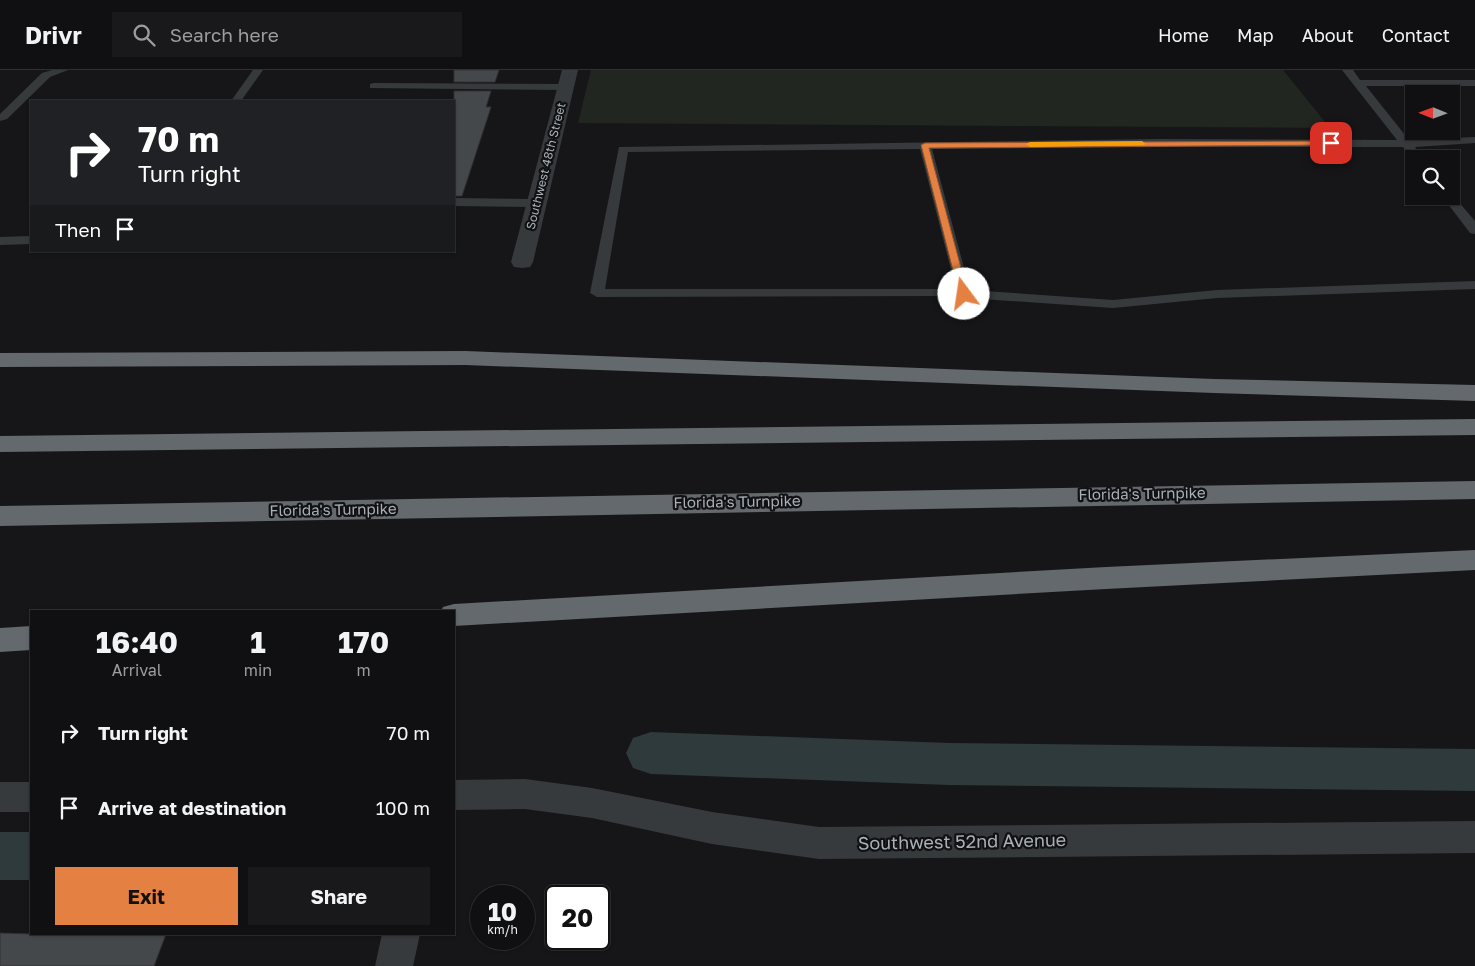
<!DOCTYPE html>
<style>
:root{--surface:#101012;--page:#19191b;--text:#f1f3f6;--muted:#9c9d9f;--line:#303032;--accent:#e48142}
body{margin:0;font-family:"Golos Text",sans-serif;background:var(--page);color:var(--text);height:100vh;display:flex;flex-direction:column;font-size:19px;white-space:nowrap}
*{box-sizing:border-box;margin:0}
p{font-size:16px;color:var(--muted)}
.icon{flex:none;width:28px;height:28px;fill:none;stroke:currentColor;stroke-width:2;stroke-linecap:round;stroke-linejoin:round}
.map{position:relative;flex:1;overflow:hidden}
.drawer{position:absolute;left:30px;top:540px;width:425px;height:325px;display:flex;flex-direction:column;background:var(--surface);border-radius:0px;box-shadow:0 1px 4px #0004,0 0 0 1px var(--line)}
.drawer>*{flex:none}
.hud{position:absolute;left:30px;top:30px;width:425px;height:152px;border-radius:0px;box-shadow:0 1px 4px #0004,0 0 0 1px var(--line);background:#202124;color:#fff;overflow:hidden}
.needle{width:32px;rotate:271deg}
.fabs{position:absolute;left:1405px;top:15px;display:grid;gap:10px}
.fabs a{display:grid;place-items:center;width:55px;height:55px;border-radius:0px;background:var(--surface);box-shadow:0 1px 4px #0004,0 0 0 1px var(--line);font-size:25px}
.speed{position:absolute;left:470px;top:815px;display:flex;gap:10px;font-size:25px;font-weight:700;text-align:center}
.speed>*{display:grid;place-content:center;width:65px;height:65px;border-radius:50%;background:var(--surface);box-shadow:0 1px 4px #0004,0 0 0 1px var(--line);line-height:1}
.speed small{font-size:12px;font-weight:400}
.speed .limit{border:2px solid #111;border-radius:8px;background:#fff;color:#111}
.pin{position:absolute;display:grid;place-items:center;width:42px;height:42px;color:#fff;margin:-21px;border-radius:10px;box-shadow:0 2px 8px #0006}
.me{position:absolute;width:55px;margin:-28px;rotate:346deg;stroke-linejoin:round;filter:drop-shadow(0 0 4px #0008)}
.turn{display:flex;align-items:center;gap:18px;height:105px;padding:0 25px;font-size:22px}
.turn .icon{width:65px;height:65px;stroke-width:2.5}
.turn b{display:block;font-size:35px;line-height:42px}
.then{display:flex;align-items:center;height:48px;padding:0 25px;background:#0003;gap:10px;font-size:19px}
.eta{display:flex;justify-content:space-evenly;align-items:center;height:85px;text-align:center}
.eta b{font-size:30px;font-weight:700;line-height:35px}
.action{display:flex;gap:10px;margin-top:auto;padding:10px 25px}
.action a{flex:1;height:58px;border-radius:0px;background:var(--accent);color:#111;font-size:20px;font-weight:700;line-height:58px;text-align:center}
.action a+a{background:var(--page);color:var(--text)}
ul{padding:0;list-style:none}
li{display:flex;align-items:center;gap:15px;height:75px;padding:0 25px}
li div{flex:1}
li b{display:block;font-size:19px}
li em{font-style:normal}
header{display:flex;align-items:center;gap:30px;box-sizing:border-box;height:70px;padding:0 25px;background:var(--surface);border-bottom:1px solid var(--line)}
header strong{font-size:24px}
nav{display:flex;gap:28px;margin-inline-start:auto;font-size:18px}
.search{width:350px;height:45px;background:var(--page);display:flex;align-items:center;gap:12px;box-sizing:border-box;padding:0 18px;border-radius:0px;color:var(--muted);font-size:19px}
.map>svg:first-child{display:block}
.green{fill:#212720}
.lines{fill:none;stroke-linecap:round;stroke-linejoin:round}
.canal{fill:#2f3a3d;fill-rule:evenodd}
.building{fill:#45484b;stroke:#303134}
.service{fill:#373a3c;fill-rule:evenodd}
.minor{fill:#373a3c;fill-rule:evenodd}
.motorway{fill:#64696d;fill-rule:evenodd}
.route{fill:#e48142;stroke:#94542b}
.slow{fill:#f59e0b}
.labels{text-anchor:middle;stroke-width:4.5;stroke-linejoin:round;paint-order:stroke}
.far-street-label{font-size:12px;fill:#a9b1b7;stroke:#111113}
.street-label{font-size:15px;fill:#a9b1b7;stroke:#111113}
.near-street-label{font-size:18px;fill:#a9b1b7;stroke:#111113}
</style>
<header>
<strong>Drivr</strong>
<div class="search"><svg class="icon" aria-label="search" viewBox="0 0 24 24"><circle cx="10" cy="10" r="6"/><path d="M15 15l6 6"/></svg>Search here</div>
<nav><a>Home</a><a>Map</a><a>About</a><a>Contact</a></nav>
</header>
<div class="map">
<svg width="1475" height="896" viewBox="0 0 1475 896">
<rect width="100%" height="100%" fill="#161618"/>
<!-- green -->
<polygon class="green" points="591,0 1283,0 1330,58 578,53"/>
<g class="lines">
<!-- canal -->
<g class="canal">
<polygon points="651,662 949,673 1475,679 1475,721 949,715 651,704 633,698 626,683 633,668"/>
<rect x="0" y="762" width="31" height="48"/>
</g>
</g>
<!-- building -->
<g class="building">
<polygon points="454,0 499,0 495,12 454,12"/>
<polygon points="454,21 491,21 486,37 491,37 462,126 454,126"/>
<polygon points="0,863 31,864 166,864 154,896 0,896"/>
</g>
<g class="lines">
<!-- service -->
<g class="service">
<polygon points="52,0 68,0 50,7 7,49 0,51 0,44 42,3"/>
<polygon points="253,0 263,0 241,31 231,31"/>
<path d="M 1342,0 L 1353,0 L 1360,10 L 1475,10 L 1475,16 L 1366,16 L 1409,70 L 1475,67 L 1475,73 L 1415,77 L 1424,89 L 1414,89 L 1414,91 L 1403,77 L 1158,77 L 932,79 L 970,220 L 1113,230 L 1217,220 L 1475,211 L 1475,219 L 1217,228 L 1113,238 L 938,226 L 597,227 L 590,223 L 619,77 L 1158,69 L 1397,70 ZM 920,79 L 956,219 L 605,219 L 628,82 Z"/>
<polygon points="374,13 566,14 571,17 566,20 370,18 370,14"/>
<polygon points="1451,123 1475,151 1475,164 1470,163 1442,126 1451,126"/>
<polygon points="454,128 536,129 542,133 536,137 454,136"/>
<polygon points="31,166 31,174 0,175 0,167"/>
</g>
<!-- minor -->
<g class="minor">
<polygon points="562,0 578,0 533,192 530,197 522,198 514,197 511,192"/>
<polygon points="525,709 592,718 712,742 819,757 1475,751 1475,783 819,789 712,774 592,748 525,739 454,740 454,710"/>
<rect x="0" y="712" width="31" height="30"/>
<polygon points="382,864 420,864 413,896 375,896"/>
</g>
<!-- motorway -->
<g class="motorway">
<polygon points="465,281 1214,309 1475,315 1475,331 1214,323 465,295 0,297 0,283"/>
<polygon points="1475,349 1475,365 0,382 0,366"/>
<polygon points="1475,411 1475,429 0,456 0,436"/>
<polygon points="1475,480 1475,500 1106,519 454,556 454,541 441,541 443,537 454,534 1106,497"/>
<polygon points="31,556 31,580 0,582 0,558"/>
</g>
</g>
<!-- route -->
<polygon class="route" points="1331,71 1335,73 1334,75 929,78 968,224 964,227 959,224 921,75 925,73"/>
<!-- slow -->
<polygon class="slow" points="1142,71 1146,74 1144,75 1030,77 1026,74 1030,72"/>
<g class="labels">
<!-- far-street labels -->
<g class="far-street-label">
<text transform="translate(546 96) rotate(-76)" y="4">Southwest 48th Street</text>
</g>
<!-- street labels -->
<g class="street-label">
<text transform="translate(1142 424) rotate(-1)" y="5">Florida's Turnpike</text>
<text transform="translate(737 432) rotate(-1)" y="5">Florida's Turnpike</text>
<text transform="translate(333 440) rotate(-1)" y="5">Florida's Turnpike</text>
</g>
<!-- near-street labels -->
<g class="near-street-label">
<text transform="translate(962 772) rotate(-1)" y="6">Southwest 52nd Avenue</text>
</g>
</g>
</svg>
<div class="fabs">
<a><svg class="needle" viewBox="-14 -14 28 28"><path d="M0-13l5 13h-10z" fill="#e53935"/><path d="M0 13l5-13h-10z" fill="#9c9d9f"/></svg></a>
<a><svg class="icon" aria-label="search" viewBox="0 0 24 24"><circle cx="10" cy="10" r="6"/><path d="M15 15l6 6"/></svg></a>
</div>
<div class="speed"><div>10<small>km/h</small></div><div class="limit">20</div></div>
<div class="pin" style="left:1331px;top:73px;background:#d93025"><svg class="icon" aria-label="arrive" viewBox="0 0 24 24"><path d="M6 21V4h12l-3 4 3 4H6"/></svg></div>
<svg class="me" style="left:964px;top:224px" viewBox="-20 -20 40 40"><circle r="19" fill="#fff"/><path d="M0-13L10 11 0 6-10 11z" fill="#e48142"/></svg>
<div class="hud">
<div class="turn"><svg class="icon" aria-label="right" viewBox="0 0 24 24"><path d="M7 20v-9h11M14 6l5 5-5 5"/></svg><div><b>70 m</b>Turn right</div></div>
<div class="then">Then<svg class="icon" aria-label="arrive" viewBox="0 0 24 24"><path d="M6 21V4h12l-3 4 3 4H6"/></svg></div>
</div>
<section class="drawer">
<div class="eta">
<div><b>16:40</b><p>Arrival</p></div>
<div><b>1</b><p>min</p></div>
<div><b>170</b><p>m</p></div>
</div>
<ul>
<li><svg class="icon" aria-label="right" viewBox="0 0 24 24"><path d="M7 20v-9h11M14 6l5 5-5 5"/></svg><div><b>Turn right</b></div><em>70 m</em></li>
<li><svg class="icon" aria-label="arrive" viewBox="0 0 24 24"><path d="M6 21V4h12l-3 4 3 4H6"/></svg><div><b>Arrive at destination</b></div><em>100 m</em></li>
</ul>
<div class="action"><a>Exit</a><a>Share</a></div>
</section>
</div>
